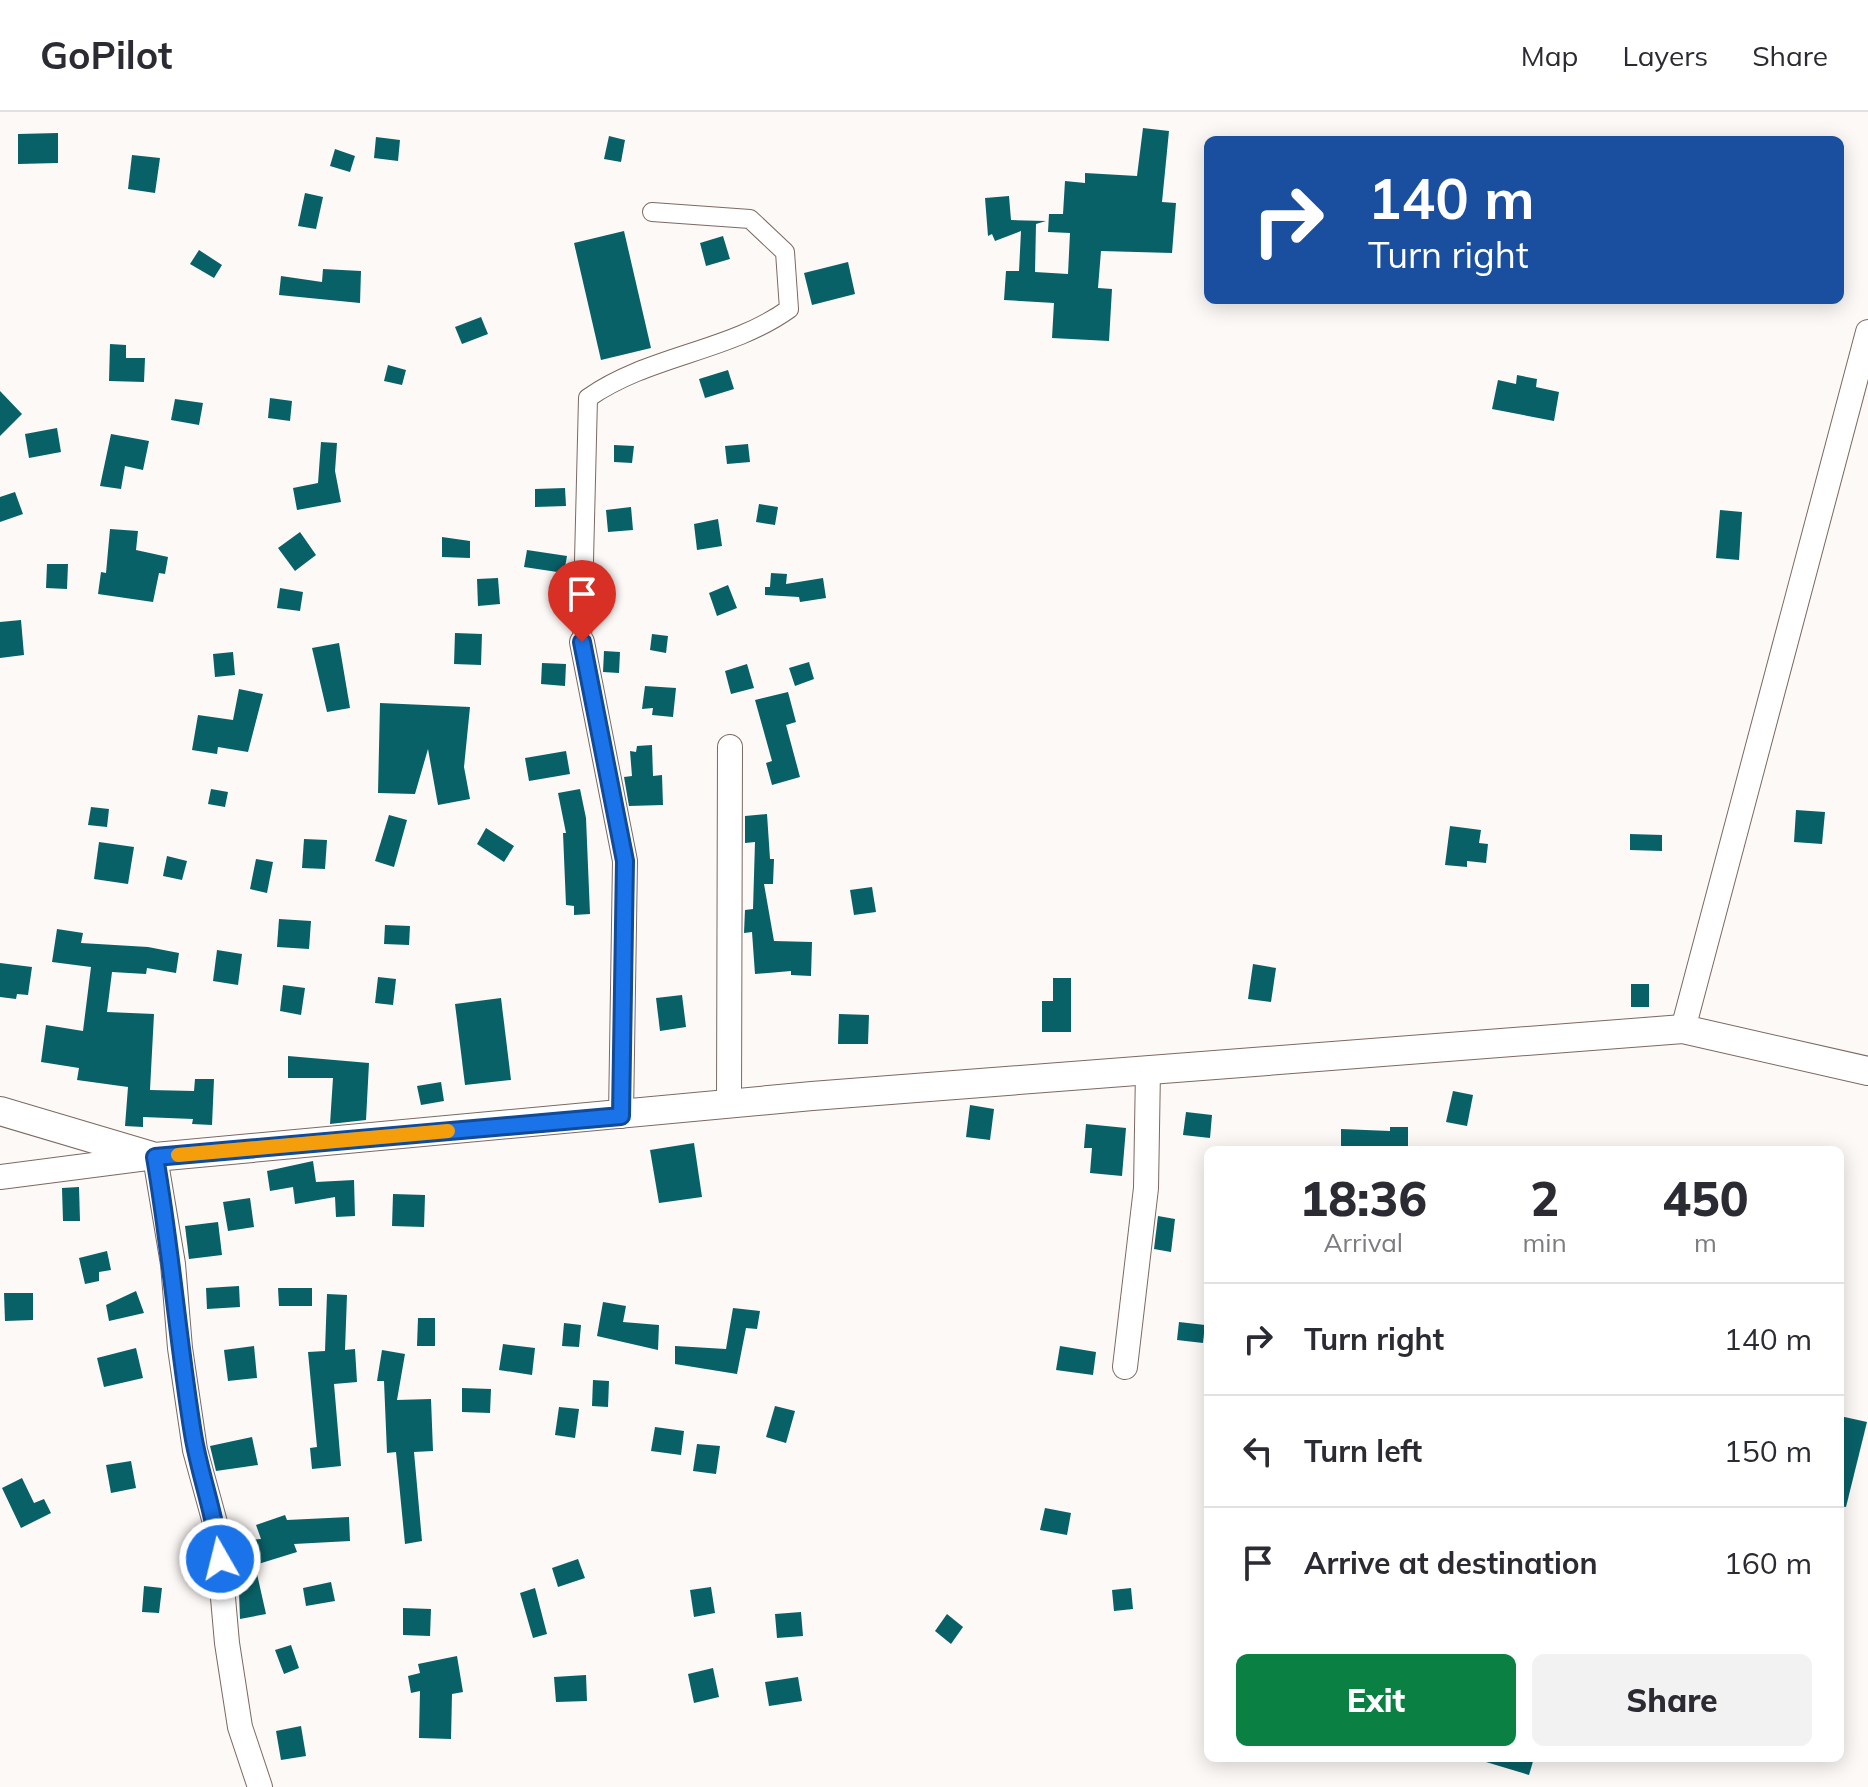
<!DOCTYPE html>
<style>
:root{--surface:#fff;--page:#f2f2f3;--text:#2b2b33;--muted:#7c7c81;--line:#e1e1e2;--accent:#0b8043}
body{margin:0;font-family:Mulish,sans-serif;background:var(--page);color:var(--text);height:100vh;display:flex;flex-direction:column;font-size:30px;white-space:nowrap}
*{box-sizing:border-box;margin:0}
p{font-size:26px;color:var(--muted)}
.icon{flex:none;width:44px;height:44px;fill:none;stroke:currentColor;stroke-width:2;stroke-linecap:round;stroke-linejoin:round}
.map{position:relative;flex:1;overflow:hidden}
.panel{position:absolute;left:1204px;top:1034px;width:640px;height:616px;display:flex;flex-direction:column;background:var(--surface);border-radius:12px;box-shadow:0 4px 20px #0003}
.panel>*{flex:none}
.guide{position:absolute;left:1204px;top:24px;width:640px;height:168px;border-radius:12px;box-shadow:0 4px 20px #0003;background:#1a4fa0;color:#fff;overflow:hidden}
.pin{position:absolute;display:grid;place-items:center;width:68px;height:68px;color:#fff;margin:-82px -34px;border-radius:50% 50% 50% 0;rotate:-45deg;box-shadow:0 0 8px #0007}
.pin .icon{rotate:45deg}
.me{position:absolute;width:88px;margin:-44px;rotate:352deg;stroke-linejoin:round;filter:drop-shadow(0 0 6px #0008)}
.turn{display:flex;align-items:center;gap:28px;height:168px;padding:0 32px;font-size:36px}
.turn .icon{width:104px;height:104px;stroke-width:2.5}
.turn b{display:block;font-size:56px;line-height:68px}
.eta{display:flex;justify-content:space-evenly;align-items:center;height:136px;text-align:center}
.eta b{font-size:48px;font-weight:800;line-height:56px}
.action{display:flex;gap:16px;margin-top:auto;padding:16px 32px}
.action a{flex:1;height:92px;border-radius:12px;background:var(--accent);color:#fff;font-size:32px;font-weight:800;line-height:92px;text-align:center}
.action a+a{background:var(--page);color:var(--text)}
ul{padding:0;list-style:none}
li{display:flex;align-items:center;gap:24px;height:112px;padding:0 32px;border-top:2px solid var(--line)}
li div{flex:1}
li b{display:block;font-size:30px}
li em{font-style:normal}
header{display:flex;align-items:center;gap:48px;box-sizing:border-box;height:112px;padding:0 40px;background:var(--surface);border-bottom:2px solid var(--line)}
header strong{font-size:38px}
nav{display:flex;gap:44px;margin-inline-start:auto;font-size:28px}
.map>svg:first-child{display:block}
.building{fill:#086167}
.lines{fill:none;stroke-linecap:round;stroke-linejoin:round}
.pedestrian-casing{stroke:#7b6962;stroke-width:20}
.minor-casing{stroke:#7b6962;stroke-width:26}
.tertiary-casing{stroke:#7b6962;stroke-width:30}
.pedestrian{stroke:#fff;stroke-width:18}
.minor{stroke:#fff;stroke-width:24}
.tertiary{stroke:#fff;stroke-width:28}
.route-casing{stroke:#114b97;stroke-width:20}
.route{stroke:#1a73e8;stroke-width:14}
.slow{stroke:#f59e0b;stroke-width:14}
</style>
<header>
<strong>GoPilot</strong>
<nav><a>Map</a><a>Layers</a><a>Share</a></nav>
</header>
<div class="map">
<svg width="1868" height="1675" viewBox="0 0 1868 1675">
<rect width="100%" height="100%" fill="#fdf9f7"/>
<!-- building -->
<g class="building">
<polygon points="1143,16 1169,19 1162,90 1176,91 1172,141 1101,139 1098,176 1112,177 1109,229 1052,226 1054,191 1004,188 1006,159 1019,159 1021,119 995,129 992,122 988,124 985,86 1009,84 1011,108 1046,109 1036,112 1035,160 1068,162 1070,121 1048,120 1049,102 1063,102 1065,69 1085,71 1085,61 1137,64"/>
<polygon points="58,21 58,51 18,52 18,22"/>
<polygon points="609,24 625,28 621,50 604,47"/>
<polygon points="376,25 400,28 398,49 374,46"/>
<polygon points="335,37 355,44 350,60 330,54"/>
<polygon points="132,43 160,46 155,81 128,77"/>
<polygon points="305,81 323,85 316,117 298,114"/>
<polygon points="624,119 651,236 601,248 574,131"/>
<polygon points="723,124 730,147 706,154 700,131"/>
<polygon points="199,138 222,153 214,166 190,152"/>
<polygon points="848,150 855,182 812,193 804,161"/>
<polygon points="323,157 361,159 360,191 279,183 281,164 322,170"/>
<polygon points="481,205 488,222 462,232 455,215"/>
<polygon points="110,232 126,233 126,246 145,246 144,270 109,269"/>
<polygon points="388,253 406,258 402,273 384,269"/>
<polygon points="728,258 734,277 705,286 699,267"/>
<polygon points="1517,263 1537,267 1536,275 1559,280 1554,309 1492,297 1498,268 1516,272"/>
<polygon points="0,279 22,302 0,324"/>
<polygon points="270,286 292,289 290,309 268,306"/>
<polygon points="175,287 203,291 199,313 171,308"/>
<polygon points="57,316 61,340 29,346 25,322"/>
<polygon points="111,322 149,329 143,358 125,354 121,377 100,374"/>
<polygon points="321,330 337,331 335,359 341,390 297,398 293,376 318,371"/>
<polygon points="748,332 750,350 727,352 725,334"/>
<polygon points="614,333 634,334 632,351 614,350"/>
<polygon points="565,376 566,394 535,395 535,377"/>
<polygon points="15,380 23,402 0,410 0,385"/>
<polygon points="759,392 778,395 775,413 756,410"/>
<polygon points="631,395 633,418 608,420 606,398"/>
<polygon points="1720,398 1742,400 1739,448 1716,446"/>
<polygon points="718,407 722,434 697,438 694,412"/>
<polygon points="110,417 138,419 136,438 168,445 165,462 159,461 153,490 98,482 101,460 106,461"/>
<polygon points="300,420 316,443 295,459 278,436"/>
<polygon points="442,425 470,429 470,446 442,445"/>
<polygon points="527,438 567,444 564,461 524,455"/>
<polygon points="47,452 68,452 67,477 46,476"/>
<polygon points="771,461 787,462 786,472 823,466 826,486 800,490 799,485 765,483 765,475 770,475"/>
<polygon points="498,466 500,492 478,494 477,467"/>
<polygon points="728,473 737,496 717,504 709,481"/>
<polygon points="280,476 303,480 300,499 277,496"/>
<polygon points="21,508 24,543 0,546 0,510"/>
<polygon points="455,521 482,522 481,553 454,552"/>
<polygon points="652,522 668,524 666,541 650,538"/>
<polygon points="339,531 350,596 327,600 312,536"/>
<polygon points="604,539 620,540 619,561 603,560"/>
<polygon points="233,540 235,563 215,565 213,542"/>
<polygon points="809,550 814,567 795,574 789,556"/>
<polygon points="542,551 566,552 565,574 541,572"/>
<polygon points="747,552 754,576 731,582 725,559"/>
<polygon points="645,574 676,576 673,605 652,603 653,596 642,597"/>
<polygon points="239,577 263,582 248,640 218,635 217,642 192,638 198,603 233,608"/>
<polygon points="788,580 796,610 786,613 800,665 772,673 766,651 772,649 755,588"/>
<polygon points="380,591 470,595 464,655 470,687 438,693 428,637 415,682 378,681"/>
<polygon points="652,633 653,664 662,663 663,693 629,694 624,665 632,664 630,639 636,640 637,634"/>
<polygon points="566,639 570,662 529,669 525,646"/>
<polygon points="211,677 228,680 225,695 208,692"/>
<polygon points="580,677 586,706 590,802 574,803 574,794 566,793 563,721 566,721 558,681"/>
<polygon points="91,695 109,697 107,715 88,713"/>
<polygon points="1796,698 1825,700 1822,732 1794,730"/>
<polygon points="767,702 770,747 774,747 773,772 764,772 774,829 812,830 811,864 791,863 791,859 755,862 752,820 744,821 745,798 753,797 755,730 745,731 745,704"/>
<polygon points="389,703 407,708 394,755 375,749"/>
<polygon points="1450,714 1481,718 1479,731 1488,732 1486,751 1467,749 1467,755 1445,753"/>
<polygon points="486,716 514,734 504,750 477,732"/>
<polygon points="1630,722 1662,723 1662,739 1630,738"/>
<polygon points="304,727 327,728 325,757 302,756"/>
<polygon points="99,730 134,735 128,772 94,767"/>
<polygon points="167,744 187,749 182,768 163,764"/>
<polygon points="256,747 273,750 267,781 250,777"/>
<polygon points="872,775 876,800 854,803 850,778"/>
<polygon points="279,807 311,809 309,837 277,835"/>
<polygon points="385,813 410,814 409,833 384,832"/>
<polygon points="57,817 83,821 81,831 148,835 179,841 176,861 147,856 146,862 112,860 107,900 154,902 150,978 194,979 195,967 214,967 212,1013 192,1012 193,1007 143,1005 143,1015 125,1014 128,975 77,968 79,956 41,950 46,913 83,919 91,855 52,850"/>
<polygon points="217,838 242,842 238,873 213,869"/>
<polygon points="0,851 32,855 28,883 17,882 16,887 0,885"/>
<polygon points="1253,852 1276,856 1271,890 1248,887"/>
<polygon points="378,865 396,867 393,893 375,891"/>
<polygon points="1053,866 1071,866 1071,920 1042,920 1042,889 1053,889"/>
<rect x="1631" y="872" width="18" height="23"/>
<polygon points="283,873 305,876 301,903 280,899"/>
<polygon points="682,883 686,915 660,919 656,886"/>
<polygon points="501,886 511,968 465,973 455,892"/>
<polygon points="839,902 869,903 868,932 838,932"/>
<polygon points="288,944 369,951 366,1008 330,1012 333,966 288,966"/>
<polygon points="441,970 444,989 421,993 417,974"/>
<polygon points="1453,979 1473,983 1467,1014 1446,1010"/>
<polygon points="970,993 994,997 990,1028 966,1025"/>
<polygon points="1186,1000 1212,1003 1210,1026 1183,1023"/>
<polygon points="1086,1012 1126,1016 1122,1064 1090,1061 1092,1036 1084,1036"/>
<polygon points="1390,1015 1408,1015 1408,1038 1341,1038 1341,1017 1390,1019"/>
<polygon points="694,1031 702,1085 659,1091 650,1038"/>
<polygon points="313,1049 316,1070 354,1068 355,1104 336,1105 335,1085 295,1092 293,1075 270,1079 267,1059"/>
<polygon points="79,1075 80,1109 63,1109 62,1076"/>
<polygon points="393,1082 425,1083 424,1115 392,1114"/>
<polygon points="250,1086 254,1115 228,1119 223,1090"/>
<polygon points="1158,1104 1175,1107 1171,1140 1154,1137"/>
<polygon points="218,1110 222,1143 189,1147 185,1114"/>
<polygon points="107,1139 111,1158 99,1160 99,1169 85,1172 79,1146"/>
<polygon points="239,1174 240,1195 207,1197 206,1176"/>
<polygon points="278,1176 312,1176 312,1194 279,1194"/>
<polygon points="136,1179 144,1201 109,1209 106,1193"/>
<polygon points="4,1181 33,1181 33,1208 5,1209"/>
<polygon points="327,1182 347,1183 345,1238 355,1237 357,1270 334,1272 341,1354 312,1357 310,1336 317,1335 308,1240 325,1239"/>
<polygon points="603,1190 626,1194 623,1210 659,1213 658,1238 597,1224"/>
<polygon points="733,1196 760,1199 757,1217 746,1216 737,1262 675,1252 675,1234 726,1237"/>
<polygon points="418,1206 435,1206 435,1234 417,1234"/>
<polygon points="1179,1210 1205,1213 1203,1231 1177,1228"/>
<polygon points="564,1211 581,1213 579,1235 562,1234"/>
<polygon points="503,1232 535,1236 532,1263 499,1258"/>
<polygon points="254,1234 257,1266 228,1269 224,1238"/>
<polygon points="1060,1234 1096,1240 1093,1263 1056,1258"/>
<polygon points="136,1236 143,1266 104,1275 97,1246"/>
<polygon points="382,1238 405,1242 397,1288 431,1287 433,1339 414,1340 422,1429 405,1432 396,1340 387,1341 384,1269 377,1269"/>
<polygon points="593,1268 609,1269 608,1295 592,1294"/>
<polygon points="462,1276 491,1277 490,1301 462,1300"/>
<polygon points="775,1294 795,1299 786,1331 766,1325"/>
<polygon points="559,1295 579,1297 575,1326 555,1323"/>
<polygon points="1840,1304 1867,1310 1846,1395 1840,1394"/>
<polygon points="655,1315 684,1319 681,1343 651,1339"/>
<polygon points="252,1325 258,1353 216,1359 210,1334"/>
<polygon points="697,1332 720,1334 716,1362 693,1359"/>
<polygon points="131,1349 136,1376 111,1381 106,1353"/>
<polygon points="22,1366 34,1391 44,1387 51,1401 21,1416 2,1376"/>
<polygon points="1045,1396 1071,1401 1067,1423 1040,1418"/>
<polygon points="285,1403 287,1408 349,1405 350,1429 294,1432 297,1440 255,1453 266,1502 240,1507 237,1429 261,1427 256,1413"/>
<polygon points="578,1447 585,1466 558,1475 552,1456"/>
<polygon points="331,1470 335,1489 306,1494 303,1476"/>
<polygon points="144,1474 162,1476 159,1501 142,1500"/>
<polygon points="711,1475 715,1501 694,1505 690,1478"/>
<polygon points="535,1476 547,1522 533,1526 520,1481"/>
<polygon points="1131,1476 1133,1497 1114,1499 1112,1478"/>
<polygon points="403,1496 431,1497 430,1524 403,1523"/>
<polygon points="801,1500 803,1524 777,1526 775,1502"/>
<polygon points="947,1502 963,1515 951,1532 935,1519"/>
<polygon points="291,1533 299,1556 284,1562 275,1538"/>
<polygon points="457,1544 463,1580 452,1582 451,1627 419,1626 420,1579 411,1581 408,1564 420,1561 418,1552"/>
<polygon points="713,1556 719,1585 694,1591 688,1562"/>
<polygon points="586,1563 587,1589 556,1590 554,1565"/>
<polygon points="798,1565 802,1589 769,1594 765,1570"/>
<polygon points="301,1614 306,1644 281,1648 276,1619"/>
<polygon points="1487,1646 1534,1646 1529,1663 1486,1650"/>
</g>
<g class="lines">
<defs>
<path id="pedestrian" d="M 582,530 L 588,286 C 649,243 729,240 789,197 L 785,140 L 750,107 L 652,100"/>
<g id="minor">
<polyline points="582,530 625,749 621,1004"/>
<polyline points="1683,917 1868,220"/>
<polyline points="729,992 730,635"/>
<polyline points="0,1065 155,1045 173,1152 180,1236 195,1338 217,1418 227,1531 240,1615 260,1675"/>
<polyline points="1125,1255 1146,1076 1148,958"/>
</g>
<polyline id="tertiary" points="0,999 155,1045 812,984 1683,917 1868,959"/>
</defs>
<!-- pedestrian casing -->
<use href="#pedestrian" class="pedestrian-casing"/>
<!-- minor casing -->
<use href="#minor" class="minor-casing"/>
<!-- tertiary casing -->
<use href="#tertiary" class="tertiary-casing"/>
<!-- pedestrian -->
<use href="#pedestrian" class="pedestrian"/>
<!-- minor -->
<use href="#minor" class="minor"/>
<!-- tertiary -->
<use href="#tertiary" class="tertiary"/>
</g>
<g class="lines">
<defs>
<path id="route" d="M 220,1447 C 216,1404 200,1365 193,1322 C 178,1230 171,1137 155,1045 L 621,1004 L 625,749 L 582,530"/>
</defs>
<!-- route casing -->
<use href="#route" class="route-casing"/>
<!-- route -->
<use href="#route" class="route"/>
<!-- slow -->
<polyline class="slow" points="178,1043 448,1019"/>
</g>
</svg>
<div class="pin" style="left:582px;top:530px;background:#d93025"><svg class="icon" aria-label="arrive" viewBox="0 0 24 24"><path d="M6 21V4h12l-3 4 3 4H6"/></svg></div>
<svg class="me" style="left:220px;top:1447px" viewBox="-20 -20 40 40"><circle r="17" fill="#1a73e8" stroke="#fff" stroke-width="3"/><path d="M0-11L8 9 0 5-8 9z" fill="#fff"/></svg>
<div class="guide">
<div class="turn"><svg class="icon" aria-label="right" viewBox="0 0 24 24"><path d="M7 20v-9h11M14 6l5 5-5 5"/></svg><div><b>140 m</b>Turn right</div></div>
</div>
<section class="panel">
<div class="eta">
<div><b>18:36</b><p>Arrival</p></div>
<div><b>2</b><p>min</p></div>
<div><b>450</b><p>m</p></div>
</div>
<ul>
<li><svg class="icon" aria-label="right" viewBox="0 0 24 24"><path d="M7 20v-9h11M14 6l5 5-5 5"/></svg><div><b>Turn right</b></div><em>140 m</em></li>
<li><svg class="icon" aria-label="left" viewBox="0 0 24 24"><path d="M17 20v-9H6M10 6l-5 5 5 5"/></svg><div><b>Turn left</b></div><em>150 m</em></li>
<li><svg class="icon" aria-label="arrive" viewBox="0 0 24 24"><path d="M6 21V4h12l-3 4 3 4H6"/></svg><div><b>Arrive at destination</b></div><em>160 m</em></li>
</ul>
<div class="action"><a>Exit</a><a>Share</a></div>
</section>
</div>
